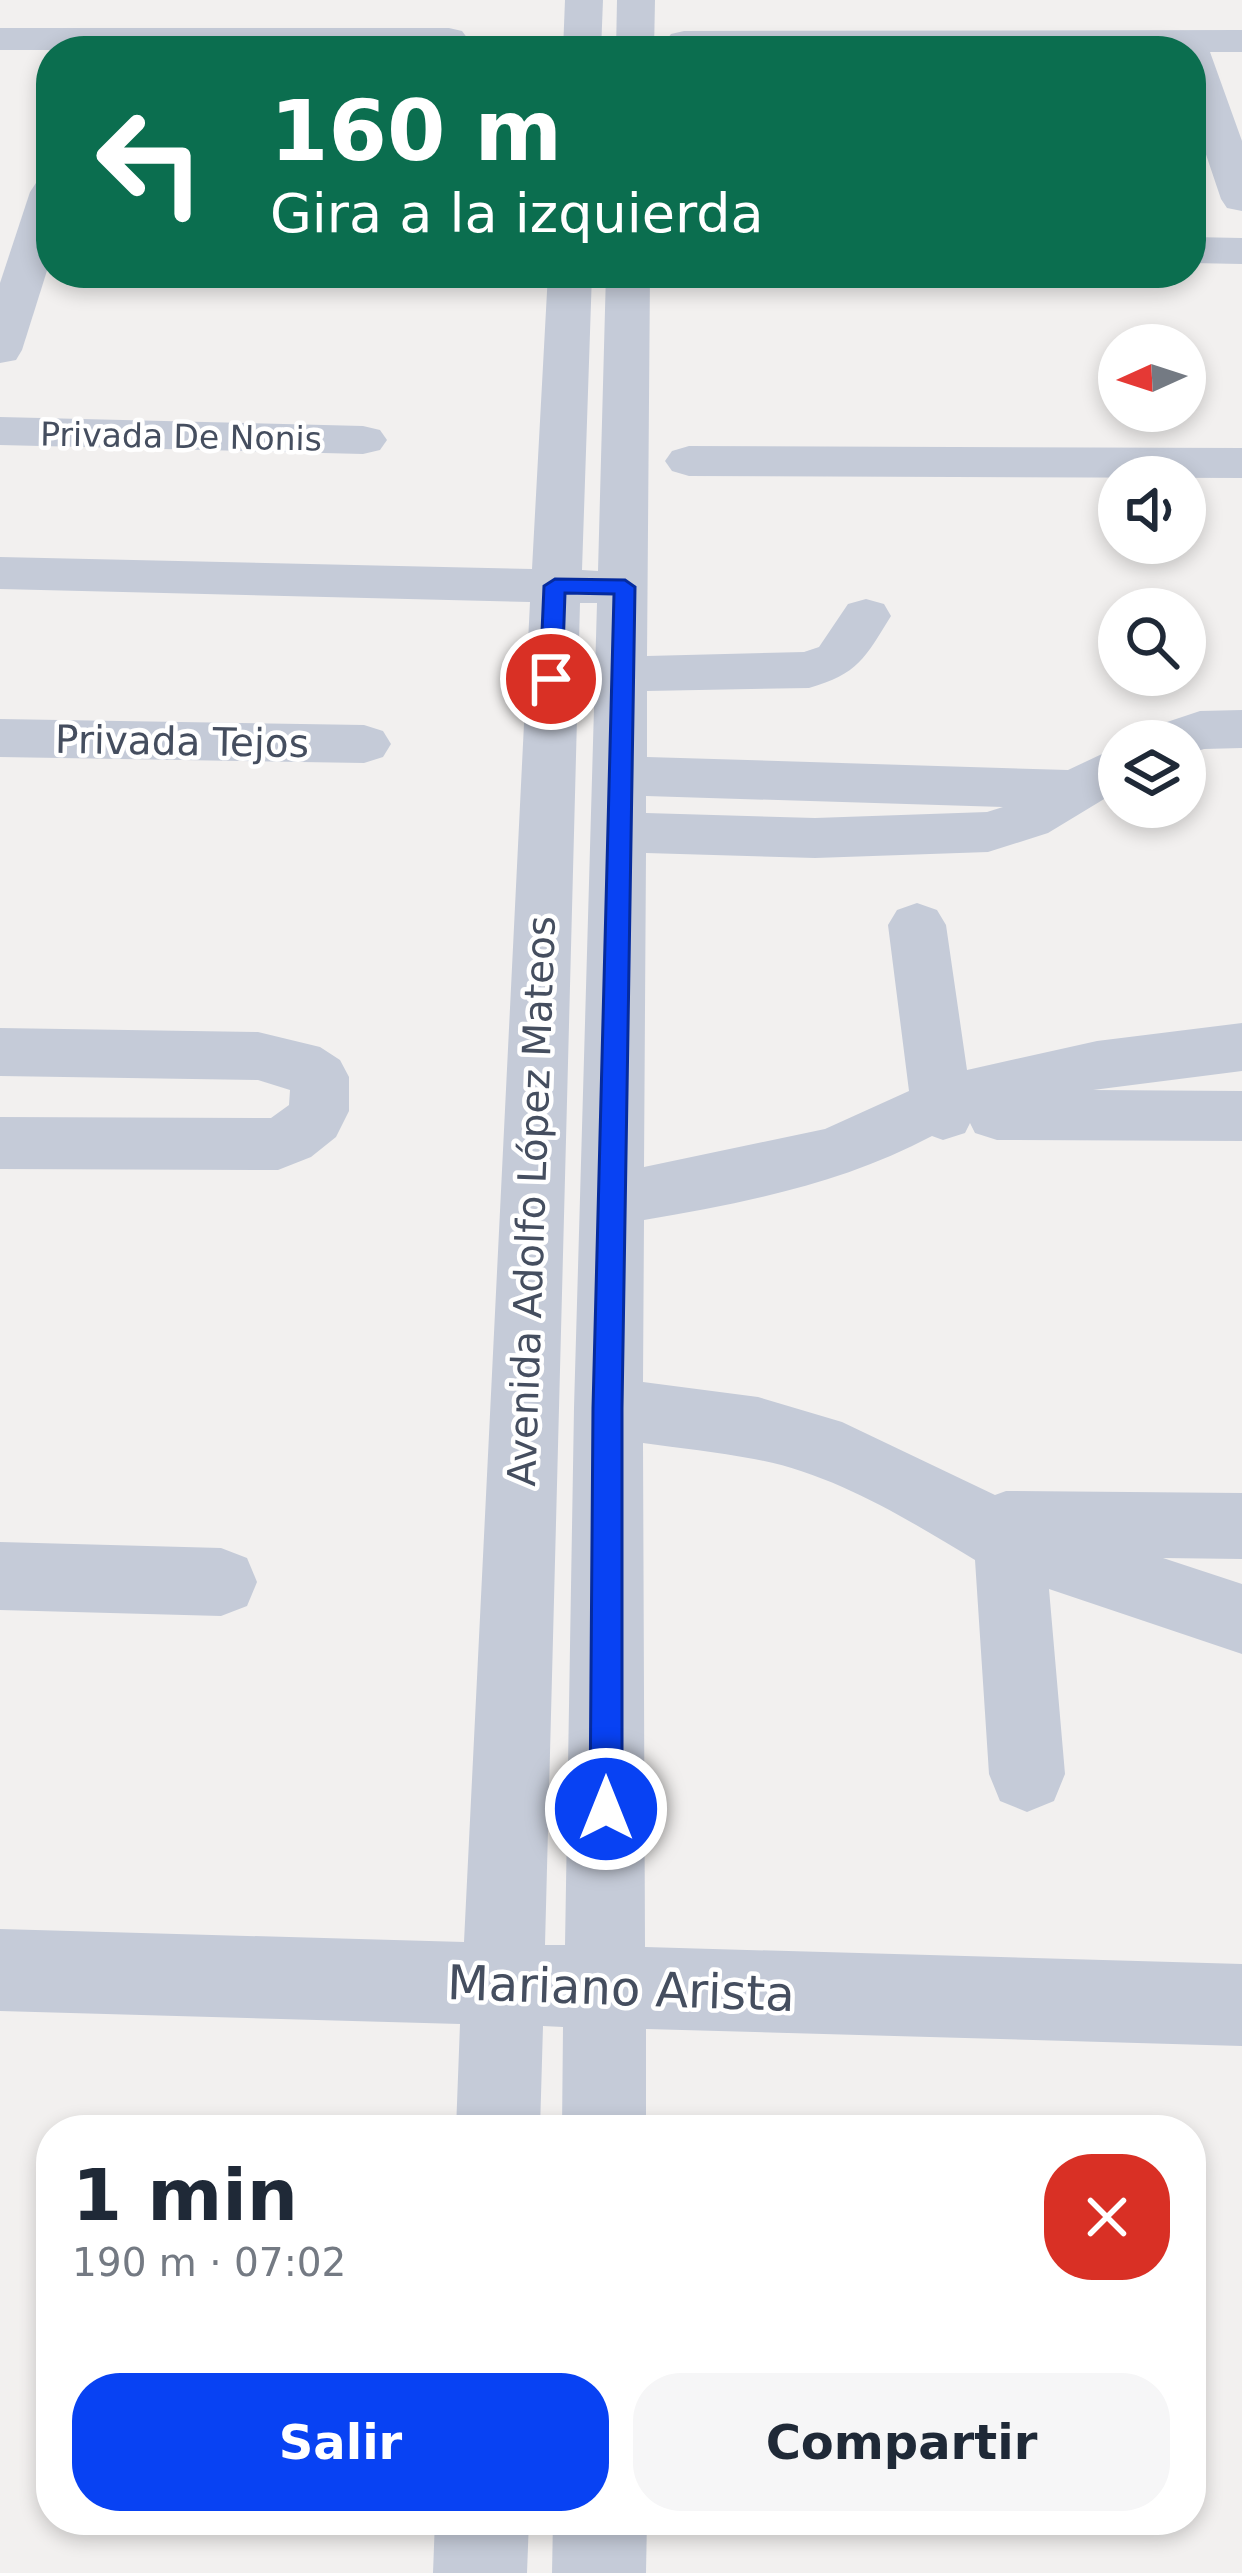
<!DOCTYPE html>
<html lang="es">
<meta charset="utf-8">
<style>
:root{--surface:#fff;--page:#f6f6f7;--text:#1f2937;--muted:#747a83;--accent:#0842f3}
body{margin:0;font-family:"DejaVu Sans",sans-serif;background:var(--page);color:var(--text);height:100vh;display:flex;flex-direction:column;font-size:45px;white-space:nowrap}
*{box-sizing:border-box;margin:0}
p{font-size:39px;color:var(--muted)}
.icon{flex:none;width:66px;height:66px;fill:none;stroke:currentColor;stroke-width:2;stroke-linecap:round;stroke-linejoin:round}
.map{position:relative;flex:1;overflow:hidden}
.sheet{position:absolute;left:36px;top:2115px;width:1170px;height:420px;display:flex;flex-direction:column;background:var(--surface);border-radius:48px;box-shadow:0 6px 18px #0003}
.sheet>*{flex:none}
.hud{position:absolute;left:36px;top:36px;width:1170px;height:252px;border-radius:48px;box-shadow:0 6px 18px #0003;background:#0b6e4f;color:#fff;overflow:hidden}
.needle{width:78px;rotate:267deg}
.fabs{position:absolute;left:1098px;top:324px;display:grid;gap:24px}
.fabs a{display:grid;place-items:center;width:108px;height:108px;border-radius:50%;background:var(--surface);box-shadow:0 6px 18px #0003;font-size:60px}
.pin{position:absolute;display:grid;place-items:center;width:102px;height:102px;color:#fff;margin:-51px;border:6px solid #fff;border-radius:50%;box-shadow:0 3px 12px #0007}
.me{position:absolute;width:132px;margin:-66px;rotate:0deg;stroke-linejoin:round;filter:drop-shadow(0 0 9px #0008)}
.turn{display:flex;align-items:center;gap:42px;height:252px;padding:0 36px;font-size:54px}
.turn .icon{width:156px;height:156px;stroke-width:2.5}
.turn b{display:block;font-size:84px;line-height:102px}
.round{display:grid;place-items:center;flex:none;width:126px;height:126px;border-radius:48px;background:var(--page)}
.head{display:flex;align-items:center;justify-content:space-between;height:204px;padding:0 36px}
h1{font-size:72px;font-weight:600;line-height:90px}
.button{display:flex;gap:24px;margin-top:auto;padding:24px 36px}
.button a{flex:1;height:138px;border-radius:48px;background:var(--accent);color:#fff;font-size:48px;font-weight:600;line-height:138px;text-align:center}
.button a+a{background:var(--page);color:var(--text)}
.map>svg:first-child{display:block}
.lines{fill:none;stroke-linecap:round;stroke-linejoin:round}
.minor{fill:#c5cbd8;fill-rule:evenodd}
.route{fill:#0842f3;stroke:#052b9e;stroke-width:3}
.labels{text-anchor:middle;stroke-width:9;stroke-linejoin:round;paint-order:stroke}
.far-street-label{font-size:33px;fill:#454e5f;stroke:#fff}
.street-label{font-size:39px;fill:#454e5f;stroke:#fff}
.near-street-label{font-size:48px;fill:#454e5f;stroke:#fff}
</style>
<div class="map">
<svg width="1242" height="2573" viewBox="0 0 1242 2573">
<rect width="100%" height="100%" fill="#f2f0ef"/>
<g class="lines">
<!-- minor -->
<g class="minor">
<polygon points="565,0 603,0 601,51 563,51"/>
<polygon points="617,0 655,0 654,51 616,51"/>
<polygon points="0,28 449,28 462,31 468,39 462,47 449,50 0,50"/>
<polygon points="1242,30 1242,52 1210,52 1242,141 1242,211 1227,208 1221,199 1191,110 1191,51 674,51 665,42 671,34 684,31"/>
<polygon points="51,180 51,258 22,350 16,360 0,363 0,283 30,192 36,183"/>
<polygon points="1191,237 1242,238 1242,264 1191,263"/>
<path d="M 548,273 L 592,273 L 582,570 L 598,571 L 606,273 L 650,273 L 647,656 L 804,652 L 819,647 L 848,604 L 866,599 L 884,604 L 891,616 C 865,658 858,674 809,688 L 647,691 L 647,757 L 1068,770 L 1119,746 L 1119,790 L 1048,833 L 988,852 L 815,858 L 646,853 L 644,1167 L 825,1129 L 909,1091 L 888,925 L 897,910 L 917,903 L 937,910 L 946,925 L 967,1070 L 1097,1041 L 1242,1023 L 1242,1071 L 1093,1090 L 1242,1091 L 1242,1141 L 997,1140 L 975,1133 L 970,1123 L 965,1133 L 943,1140 L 932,1136 C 842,1184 743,1203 644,1220 L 643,1382 L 758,1397 L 842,1422 L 995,1495 L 1006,1491 L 1242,1493 L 1242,1559 L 1163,1558 L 1242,1584 L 1242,1654 L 1049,1589 L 1065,1774 L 1054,1801 L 1027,1812 L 1000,1801 L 989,1774 L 975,1560 C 907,1519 833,1473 754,1459 C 717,1452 680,1448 643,1443 L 645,1947 L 1242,1964 L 1242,2046 L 646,2029 L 646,2130 L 562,2130 L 563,2027 L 543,2026 L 540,2130 L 456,2130 L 460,2024 L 0,2011 L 0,1929 L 464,1942 L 530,602 L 0,589 L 0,557 L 532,569 ZM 580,603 L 597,603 L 574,1408 L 565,1945 L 545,1945 ZM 646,796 L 1003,807 L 987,812 L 815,818 L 646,813 Z"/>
<polygon points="0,417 363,426 380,430 387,440 380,450 363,454 0,445"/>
<polygon points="689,446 1242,448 1242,478 689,476 672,471 665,461 672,451"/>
<polygon points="1242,710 1242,748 1204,749 1185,755 1185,741 1141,741 1149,728 1200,711"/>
<polygon points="0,719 364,725 383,731 391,744 383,757 364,763 0,757"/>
<polygon points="0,1028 258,1032 320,1047 340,1060 349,1077 349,1111 336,1137 311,1157 278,1170 0,1169 0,1117 271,1118 289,1105 290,1090 258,1080 0,1076"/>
<polygon points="0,1542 221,1548 247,1558 257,1582 247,1606 221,1616 0,1610"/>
<polygon points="435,2520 529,2520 527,2573 433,2573"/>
<polygon points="553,2520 647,2520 646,2573 552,2573"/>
</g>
</g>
<!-- route -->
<polygon class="route" points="555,579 625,580 635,587 622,1408 622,1809 618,1820 606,1825 595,1820 590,1809 593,1408 614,594 565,593 562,679 551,686 540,679 544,586"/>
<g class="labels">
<!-- far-street labels -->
<g class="far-street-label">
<text transform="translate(181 436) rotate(1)" y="12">Privada De Nonis</text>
</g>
<!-- street labels -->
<g class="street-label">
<text transform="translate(182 741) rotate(1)" y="14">Privada Tejos</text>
<text transform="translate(531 1201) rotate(-88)" y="14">Avenida Adolfo López Mateos</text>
</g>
<!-- near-street labels -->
<g class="near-street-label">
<text transform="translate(621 1988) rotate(2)" y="17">Mariano Arista</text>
</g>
</g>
</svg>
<div class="fabs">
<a><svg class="needle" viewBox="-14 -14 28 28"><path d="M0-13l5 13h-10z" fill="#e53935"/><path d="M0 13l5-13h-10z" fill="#747a83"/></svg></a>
<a><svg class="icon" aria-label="sound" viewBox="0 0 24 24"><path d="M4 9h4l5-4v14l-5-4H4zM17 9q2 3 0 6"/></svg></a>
<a><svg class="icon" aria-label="search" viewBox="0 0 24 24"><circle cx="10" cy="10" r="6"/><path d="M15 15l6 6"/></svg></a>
<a><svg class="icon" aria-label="layers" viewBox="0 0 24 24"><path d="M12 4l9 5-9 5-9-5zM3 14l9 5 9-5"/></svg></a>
</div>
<div class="pin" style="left:551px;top:679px;background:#d93025"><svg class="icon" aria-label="arrive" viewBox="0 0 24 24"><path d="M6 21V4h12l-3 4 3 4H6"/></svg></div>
<svg class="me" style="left:606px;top:1809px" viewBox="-20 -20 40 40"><circle r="17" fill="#0842f3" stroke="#fff" stroke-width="3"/><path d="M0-11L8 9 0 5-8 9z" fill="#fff"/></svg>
<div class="hud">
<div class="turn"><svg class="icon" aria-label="left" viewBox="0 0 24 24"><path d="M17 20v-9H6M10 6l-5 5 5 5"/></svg><div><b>160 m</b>Gira a la izquierda</div></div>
</div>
<section class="sheet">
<div class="head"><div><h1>1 min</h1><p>190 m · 07:02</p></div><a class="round" style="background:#d93025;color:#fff"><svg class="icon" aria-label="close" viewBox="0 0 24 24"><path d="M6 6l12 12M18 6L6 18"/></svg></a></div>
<div class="button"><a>Salir</a><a>Compartir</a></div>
</section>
</div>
